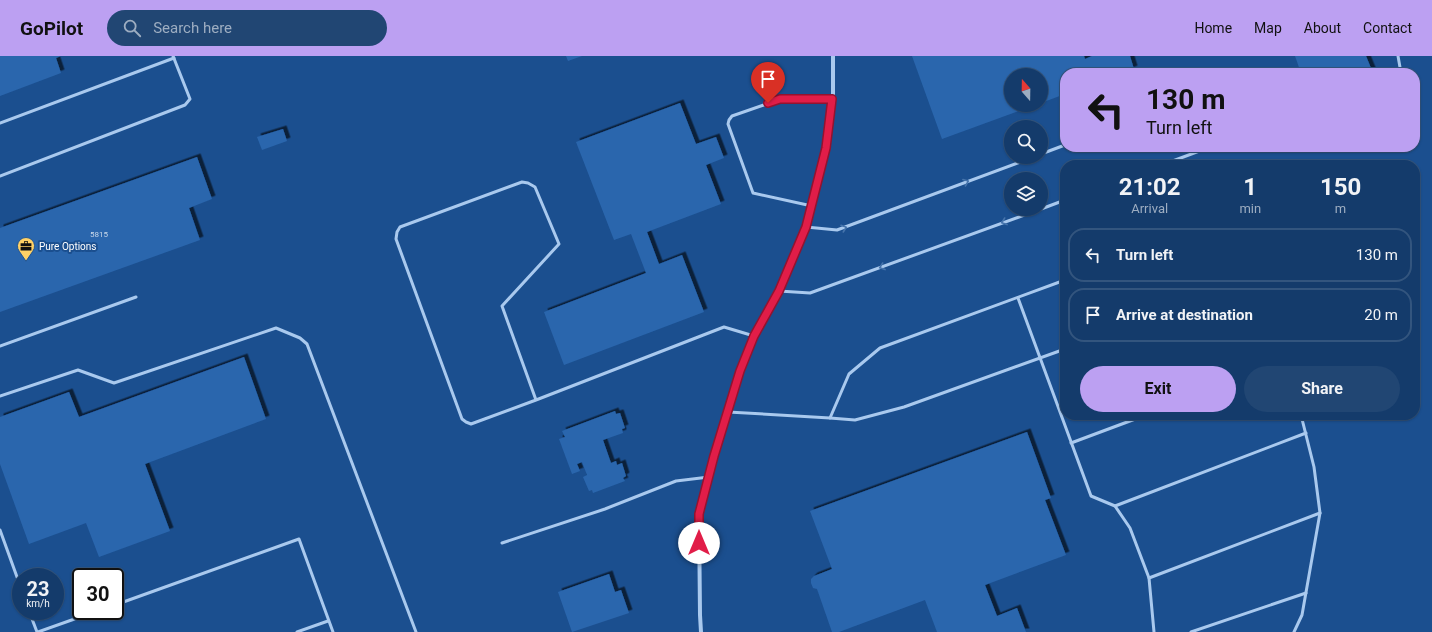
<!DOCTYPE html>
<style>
:root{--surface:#143b6b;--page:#214673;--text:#f1f3f6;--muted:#9dadc1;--line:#33557e;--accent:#bca0f2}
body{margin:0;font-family:Roboto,sans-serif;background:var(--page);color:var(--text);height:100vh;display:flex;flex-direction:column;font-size:15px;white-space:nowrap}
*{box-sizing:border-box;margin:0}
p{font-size:13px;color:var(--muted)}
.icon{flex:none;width:22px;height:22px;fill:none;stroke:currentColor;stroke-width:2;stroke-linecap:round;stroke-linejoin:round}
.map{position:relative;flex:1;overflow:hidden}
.panel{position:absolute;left:1060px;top:104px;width:360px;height:260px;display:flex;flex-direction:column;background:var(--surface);border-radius:16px;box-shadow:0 1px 3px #0004,0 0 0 1px var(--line)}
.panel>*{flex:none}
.hud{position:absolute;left:1060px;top:12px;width:360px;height:84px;border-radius:16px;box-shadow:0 1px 3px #0004,0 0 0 1px var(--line);background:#bca0f2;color:#111;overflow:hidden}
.needle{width:26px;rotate:340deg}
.buttons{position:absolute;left:1004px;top:12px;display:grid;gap:8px}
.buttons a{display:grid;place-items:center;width:44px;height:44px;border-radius:50%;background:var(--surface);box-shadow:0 1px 3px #0004,0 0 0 1px var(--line);font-size:20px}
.speed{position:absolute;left:12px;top:512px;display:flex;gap:8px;font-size:20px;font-weight:700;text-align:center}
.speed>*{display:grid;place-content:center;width:52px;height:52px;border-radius:50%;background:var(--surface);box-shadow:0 1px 3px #0004,0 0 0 1px var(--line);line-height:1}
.speed small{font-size:10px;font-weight:400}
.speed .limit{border:2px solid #111;border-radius:6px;background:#fff;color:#111}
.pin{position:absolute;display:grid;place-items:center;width:34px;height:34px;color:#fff;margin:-41px -17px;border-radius:50% 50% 50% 0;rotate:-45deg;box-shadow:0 0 4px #0007}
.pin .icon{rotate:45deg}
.me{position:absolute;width:44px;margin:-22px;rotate:0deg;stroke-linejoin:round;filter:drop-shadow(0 0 3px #0008)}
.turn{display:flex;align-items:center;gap:14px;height:84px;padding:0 20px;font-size:18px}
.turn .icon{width:52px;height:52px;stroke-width:2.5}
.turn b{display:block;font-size:28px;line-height:34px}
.eta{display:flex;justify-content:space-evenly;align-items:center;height:68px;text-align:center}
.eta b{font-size:24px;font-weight:700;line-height:28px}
.primary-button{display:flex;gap:8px;margin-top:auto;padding:8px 20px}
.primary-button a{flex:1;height:46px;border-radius:24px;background:var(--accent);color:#111;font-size:16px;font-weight:700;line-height:46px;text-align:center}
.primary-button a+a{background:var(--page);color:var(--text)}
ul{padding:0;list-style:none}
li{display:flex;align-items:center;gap:12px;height:54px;margin:0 8px 6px;padding:0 12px;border:2px solid var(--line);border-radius:16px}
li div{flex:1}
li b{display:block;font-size:15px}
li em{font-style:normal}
header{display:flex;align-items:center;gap:24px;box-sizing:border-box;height:56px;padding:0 20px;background:var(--accent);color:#111}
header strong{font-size:19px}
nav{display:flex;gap:22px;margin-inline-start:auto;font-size:14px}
.search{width:280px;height:36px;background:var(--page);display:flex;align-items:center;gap:10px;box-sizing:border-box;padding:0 14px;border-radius:22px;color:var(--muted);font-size:15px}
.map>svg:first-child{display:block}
.building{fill:#2a66ad;filter:url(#shadow)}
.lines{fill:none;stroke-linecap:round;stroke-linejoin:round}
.lane{stroke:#a9c9ee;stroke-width:3}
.street{stroke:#a9c9ee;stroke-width:4}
.oneway{stroke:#4674ac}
.route-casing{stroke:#92132f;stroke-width:10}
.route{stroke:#e11d48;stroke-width:7}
.labels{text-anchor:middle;stroke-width:4;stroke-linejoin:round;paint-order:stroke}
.number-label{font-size:8px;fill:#cad9ea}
.poi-label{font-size:10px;fill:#fff;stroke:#1b4f8f;text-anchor:start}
</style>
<header>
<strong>GoPilot</strong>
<div class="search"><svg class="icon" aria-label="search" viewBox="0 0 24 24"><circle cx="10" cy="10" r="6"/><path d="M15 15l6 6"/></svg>Search here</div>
<nav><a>Home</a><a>Map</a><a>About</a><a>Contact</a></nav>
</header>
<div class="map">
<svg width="1432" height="576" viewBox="0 0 1432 576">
<defs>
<filter id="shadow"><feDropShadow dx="3.5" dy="-3.5" stdDeviation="0" flood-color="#0009"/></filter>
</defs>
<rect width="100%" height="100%" fill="#1b4f8f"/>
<!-- building -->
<g class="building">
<polygon points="0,0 61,0 56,2 61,17 0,40"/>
<polygon points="566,0 582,0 568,5"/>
<polygon points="912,0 1084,0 1085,3 1092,0 1130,0 1134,13 1124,17 1065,17 1065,38 1041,47 1041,19 1011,19 1011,49 1035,49 942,83"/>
<polygon points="1295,0 1366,0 1373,17 1301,17"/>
<polygon points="680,47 696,88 716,81 724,102 706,109 721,148 647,176 659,208 682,199 704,256 564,309 544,256 646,217 631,178 614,184 576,86"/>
<polygon points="283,73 287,85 262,94 257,81"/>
<polygon points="197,101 212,143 189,152 200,184 0,256 0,172"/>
<polygon points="244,301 266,363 145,408 170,475 99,501 86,467 29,488 0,408 0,361 69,336 79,361"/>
<polygon points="615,355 616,358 620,357 625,372 622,373 623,377 603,384 611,407 616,405 617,409 622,407 626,420 623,422 625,425 593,437 592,434 589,435 583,421 587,419 582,406 577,408 580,415 572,418 559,383 565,381 562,375"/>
<polygon points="1027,376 1051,442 1045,444 1066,499 985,529 997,560 1017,552 1026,576 937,576 925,544 839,576 832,576 817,533 813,532 811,527 811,523 814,520 832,513 810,455"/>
<polygon points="609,518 615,536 621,534 629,557 572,576 558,536"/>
</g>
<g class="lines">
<!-- lane -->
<g class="lane">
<polyline points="1398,0 1401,17"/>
<polyline points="0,67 174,2"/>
<polyline points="1041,98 1065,89"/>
<polyline points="1162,109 1210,91"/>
<polyline points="0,120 185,49 190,43 173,0"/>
<polyline points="812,150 753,137 728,68 729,64 732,60 781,43 833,43"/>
<polyline points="1041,153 1065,144"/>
<polyline points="806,171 837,174 1034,101"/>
<polyline points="779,235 810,237 1041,153"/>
<polyline points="1018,242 1091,440 1115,450 1130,472 1149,522 1154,576"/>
<polyline points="0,290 136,241"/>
<polyline points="0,340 78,314 114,327 276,272 300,282 307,288 416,576"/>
<polyline points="536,344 502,250 559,188 535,131 528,127 522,126 400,171 397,176 396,183 462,363 466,366 471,368 536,344 724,271 754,280"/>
<polyline points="728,356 830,362 849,318 880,292 1065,224"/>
<polyline points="830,362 855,364 904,351 1065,293"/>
<polyline points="1071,387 1146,359"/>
<polyline points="1115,450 1306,377"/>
<polyline points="0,474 21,532"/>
<polyline points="502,487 605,453 676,425 709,421"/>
<polyline points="1149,522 1320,457"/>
<polyline points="115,549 299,483 333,576"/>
<polyline points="29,555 37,576"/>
<polyline points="38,576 97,555"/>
<polyline points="297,576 328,565"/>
<polyline points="1191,576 1306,537"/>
<polyline points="1294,576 1302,559 1320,457 1314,411 1301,359"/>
</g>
<!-- street -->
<polyline class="street" points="701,576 700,559 699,458 714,400 740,315 754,280 779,235 806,171 812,150 826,92 833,43 833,0"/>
</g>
<!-- one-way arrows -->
<defs><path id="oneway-chevron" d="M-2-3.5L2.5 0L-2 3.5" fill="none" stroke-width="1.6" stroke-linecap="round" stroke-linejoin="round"/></defs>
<g class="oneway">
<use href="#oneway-chevron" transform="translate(966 126) rotate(-21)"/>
<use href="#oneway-chevron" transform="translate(1004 166) rotate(160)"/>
<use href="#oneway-chevron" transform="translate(844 172) rotate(-19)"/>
<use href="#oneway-chevron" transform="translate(882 211) rotate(160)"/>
</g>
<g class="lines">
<defs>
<polyline id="route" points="699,487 699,458 714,400 740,315 754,280 779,235 806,171 826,92 832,43 780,43 768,47"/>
</defs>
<!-- route casing -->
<use href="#route" class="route-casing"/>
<!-- route -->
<use href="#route" class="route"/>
</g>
<!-- icons -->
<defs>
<symbol id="office-pin" viewBox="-11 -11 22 30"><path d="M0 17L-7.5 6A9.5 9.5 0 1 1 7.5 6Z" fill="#ffd166" stroke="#1b4f8f"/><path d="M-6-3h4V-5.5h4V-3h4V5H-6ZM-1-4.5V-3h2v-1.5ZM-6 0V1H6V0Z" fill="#111"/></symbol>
</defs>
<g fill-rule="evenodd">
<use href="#office-pin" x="16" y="180" width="20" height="27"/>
</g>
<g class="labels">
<!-- number labels -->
<g class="number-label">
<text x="99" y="181">5815</text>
</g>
<!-- poi labels -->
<g class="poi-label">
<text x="39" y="194">Pure Options</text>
</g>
</g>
</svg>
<div class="buttons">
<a><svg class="needle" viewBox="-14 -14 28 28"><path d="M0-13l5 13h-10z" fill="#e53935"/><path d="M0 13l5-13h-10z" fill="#9dadc1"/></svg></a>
<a><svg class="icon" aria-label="search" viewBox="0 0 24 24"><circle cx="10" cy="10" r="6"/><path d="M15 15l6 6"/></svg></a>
<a><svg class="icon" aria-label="layers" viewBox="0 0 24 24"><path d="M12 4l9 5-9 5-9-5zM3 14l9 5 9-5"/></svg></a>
</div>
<div class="speed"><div>23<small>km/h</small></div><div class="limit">30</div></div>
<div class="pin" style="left:768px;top:47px;background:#d93025"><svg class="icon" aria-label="arrive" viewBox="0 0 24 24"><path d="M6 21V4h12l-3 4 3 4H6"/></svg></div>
<svg class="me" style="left:699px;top:487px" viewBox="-20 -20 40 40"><circle r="19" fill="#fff"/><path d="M0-13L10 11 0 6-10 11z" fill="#e11d48"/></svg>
<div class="hud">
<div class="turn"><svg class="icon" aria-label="left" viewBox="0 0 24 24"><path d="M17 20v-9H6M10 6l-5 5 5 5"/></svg><div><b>130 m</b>Turn left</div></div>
</div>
<section class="panel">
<div class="eta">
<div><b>21:02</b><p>Arrival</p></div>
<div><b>1</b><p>min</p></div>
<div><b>150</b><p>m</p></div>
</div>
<ul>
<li><svg class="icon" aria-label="left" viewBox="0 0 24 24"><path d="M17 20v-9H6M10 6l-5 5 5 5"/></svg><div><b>Turn left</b></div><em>130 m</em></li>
<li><svg class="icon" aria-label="arrive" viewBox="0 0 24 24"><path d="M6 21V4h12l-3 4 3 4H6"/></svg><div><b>Arrive at destination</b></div><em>20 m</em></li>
</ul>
<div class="primary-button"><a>Exit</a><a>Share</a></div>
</section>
</div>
